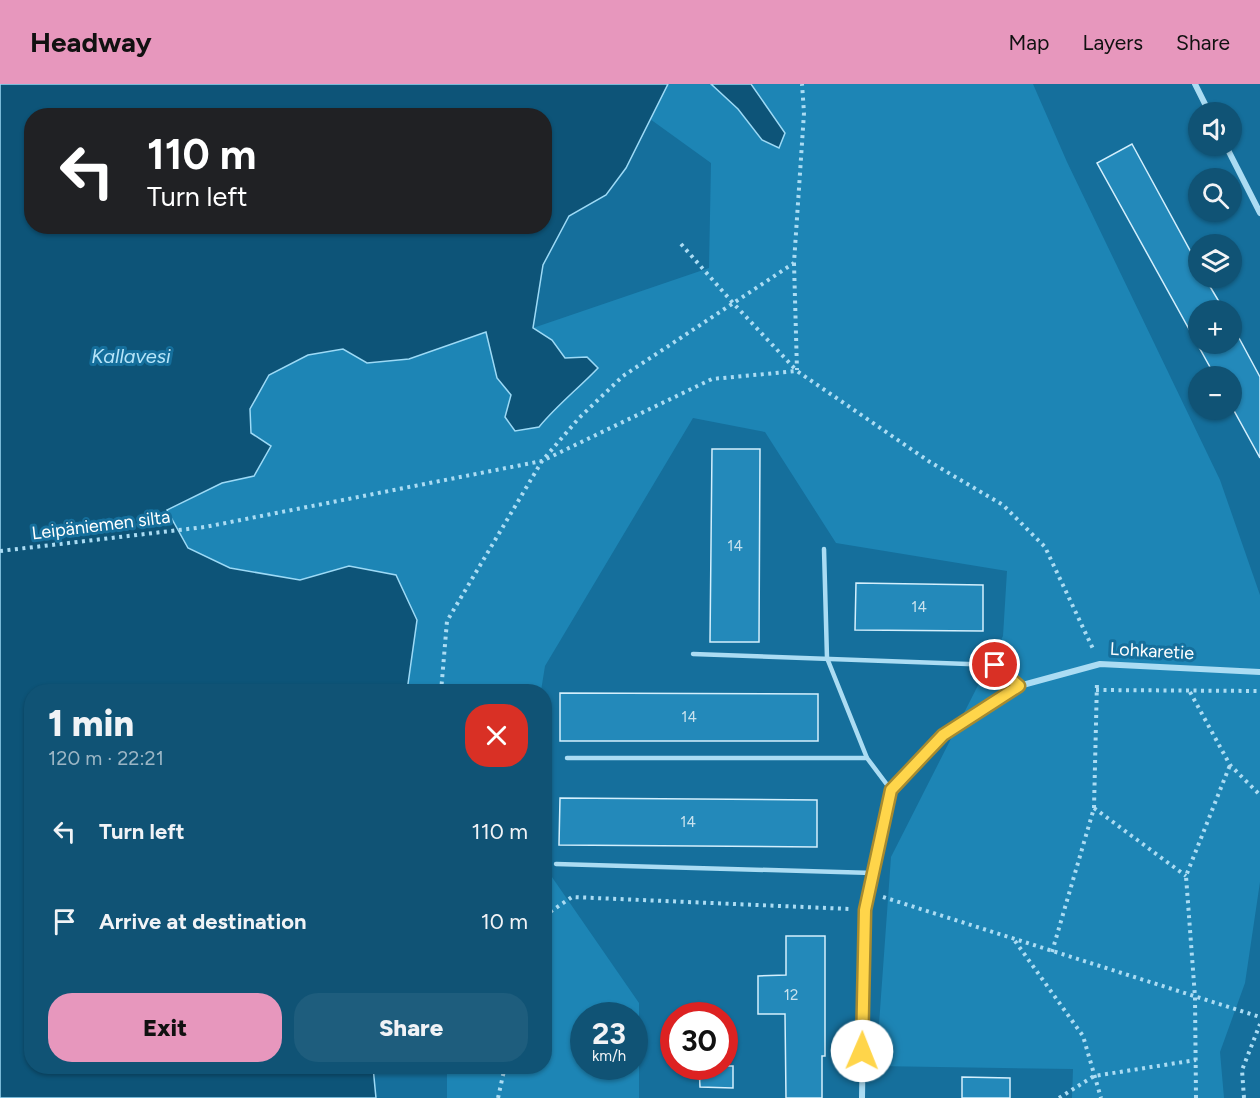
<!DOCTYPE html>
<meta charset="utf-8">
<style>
:root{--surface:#105375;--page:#1e5d7d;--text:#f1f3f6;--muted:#9cb6c5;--accent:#e797bd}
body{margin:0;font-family:Figtree,sans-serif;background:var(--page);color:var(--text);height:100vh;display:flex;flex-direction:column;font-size:22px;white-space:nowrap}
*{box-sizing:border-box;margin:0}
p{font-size:20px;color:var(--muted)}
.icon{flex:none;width:33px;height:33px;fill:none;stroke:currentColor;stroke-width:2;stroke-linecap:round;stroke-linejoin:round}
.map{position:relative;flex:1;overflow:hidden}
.sheet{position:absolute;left:24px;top:600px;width:528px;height:390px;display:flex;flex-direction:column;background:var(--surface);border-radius:24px;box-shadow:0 2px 4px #0004}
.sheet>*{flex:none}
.guide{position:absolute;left:24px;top:24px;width:528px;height:126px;border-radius:24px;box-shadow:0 2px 4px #0004;background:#202124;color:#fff;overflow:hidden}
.fabs{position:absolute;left:1188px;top:18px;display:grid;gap:12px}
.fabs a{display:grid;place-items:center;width:54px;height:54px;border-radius:50%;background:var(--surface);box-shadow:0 2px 4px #0004;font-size:30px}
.speed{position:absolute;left:570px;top:918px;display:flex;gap:12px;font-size:30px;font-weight:700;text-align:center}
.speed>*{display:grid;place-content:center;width:78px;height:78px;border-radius:50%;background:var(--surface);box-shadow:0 2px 4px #0004;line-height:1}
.speed small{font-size:15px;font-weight:400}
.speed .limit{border:9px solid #d22;background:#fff;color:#111}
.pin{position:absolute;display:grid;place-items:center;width:51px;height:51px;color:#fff;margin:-26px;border:3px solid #fff;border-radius:50%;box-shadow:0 2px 6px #0007}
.me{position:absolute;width:66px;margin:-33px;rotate:1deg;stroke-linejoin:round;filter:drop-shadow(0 0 4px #0008)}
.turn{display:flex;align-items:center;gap:21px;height:126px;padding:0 24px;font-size:27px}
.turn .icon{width:78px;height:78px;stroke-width:2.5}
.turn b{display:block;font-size:42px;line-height:51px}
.round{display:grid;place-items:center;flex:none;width:63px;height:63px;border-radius:24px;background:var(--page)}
.headline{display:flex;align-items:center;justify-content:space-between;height:102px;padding:0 24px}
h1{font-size:36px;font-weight:800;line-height:45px}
.cta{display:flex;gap:12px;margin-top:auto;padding:12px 24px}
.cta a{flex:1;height:69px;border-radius:24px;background:var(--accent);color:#111;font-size:24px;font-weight:800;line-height:69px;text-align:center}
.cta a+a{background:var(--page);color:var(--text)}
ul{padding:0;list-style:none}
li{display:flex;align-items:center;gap:18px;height:90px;padding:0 24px}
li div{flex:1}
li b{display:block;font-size:22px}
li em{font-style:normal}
header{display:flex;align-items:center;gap:36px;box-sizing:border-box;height:84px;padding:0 30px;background:var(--accent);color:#111}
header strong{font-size:28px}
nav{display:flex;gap:33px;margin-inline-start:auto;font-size:21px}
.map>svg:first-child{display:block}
.green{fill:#1d85b5;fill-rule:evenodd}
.water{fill:#0d5478;stroke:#9ddaf6;stroke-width:1.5;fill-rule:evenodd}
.building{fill:#2389ba;stroke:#d3effd;stroke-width:1.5}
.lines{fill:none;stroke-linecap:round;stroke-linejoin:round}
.path{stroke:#abdcf3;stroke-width:4;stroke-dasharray:3 4.5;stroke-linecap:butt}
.lane{stroke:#abdcf3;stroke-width:4.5}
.street{stroke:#abdcf3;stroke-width:6}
.route-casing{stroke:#a68a30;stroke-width:15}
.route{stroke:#ffd54a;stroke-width:10}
.labels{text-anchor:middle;stroke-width:6;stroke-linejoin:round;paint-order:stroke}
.number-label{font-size:15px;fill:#c8e2ee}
.street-label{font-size:18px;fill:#fff;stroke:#156f9c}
.water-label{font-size:20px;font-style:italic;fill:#b7e5f9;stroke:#156f9c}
</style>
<header>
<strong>Headway</strong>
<nav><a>Map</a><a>Layers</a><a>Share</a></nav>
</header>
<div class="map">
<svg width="1260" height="1014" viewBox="0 0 1260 1014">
<rect width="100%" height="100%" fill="#156f9c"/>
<!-- green -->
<g class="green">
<polygon points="668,0 711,0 738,25 762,56 759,13 751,0 1033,0 1067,78 1220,396 1260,511 1260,798 1245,899 1220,968 1224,1014 1072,1014 1073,985 876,982 891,773 1003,552 1007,487 836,459 765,348 693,334 545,582 541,607 407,607 417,536 349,482 300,496 230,484 188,464 167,426 222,399 254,392 250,325 269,291 308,271 343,265 367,279 409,275 487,248 497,294 539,342 556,322 576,307 587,273 565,274 552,256 533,244 709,184 711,79 650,35"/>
<path d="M 545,783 L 639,919 L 639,1014 L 447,1014 L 447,983 L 544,982 ZM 584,932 L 634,932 L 634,982 L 584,982 Z"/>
</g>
<!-- water -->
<g class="water">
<path d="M 0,0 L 668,0 L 626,84 L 606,111 L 569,132 L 543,181 L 533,244 L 552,256 L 565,274 L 587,273 L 598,284 C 579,304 557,321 539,343 L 515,347 L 505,333 L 511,311 L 497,294 L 486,248 L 409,275 L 367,279 L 343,265 L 308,271 L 269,291 L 250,325 L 251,349 L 271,362 L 254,392 L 222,399 L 167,426 L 188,464 L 230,484 L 300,496 L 349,482 L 396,491 L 417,536 L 407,607 L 32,608 L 32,982 L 373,983 L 376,1014 L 0,1014 ZM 32,32 L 544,32 L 544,142 L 32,142 Z"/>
<polygon points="711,0 751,0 785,49 779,64 762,56 738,25"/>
</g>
<!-- building -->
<g class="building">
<polygon points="1132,60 1198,181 1198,194 1205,194 1224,226 1198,226 1198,260 1232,260 1232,241 1260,293 1260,374 1232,323 1232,292 1215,292 1097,79"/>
<polygon points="712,365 760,365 759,558 710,558"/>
<polygon points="856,499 983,501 983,547 855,546"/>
<polygon points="560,609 818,610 818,657 560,657"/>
<polygon points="560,714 817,716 817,763 559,761"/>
<polygon points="786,852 825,852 825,972 822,972 822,1014 786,1014 785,930 758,930 758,892 786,891"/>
<polygon points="699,982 733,982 733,1004 700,1003"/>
<polygon points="962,993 1010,994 1010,1014 962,1014"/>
</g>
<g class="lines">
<!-- path -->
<g class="path">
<polyline points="681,160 733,219 797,287"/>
<polyline points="794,179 797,286"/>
<polyline points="0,467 205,443 542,377 712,295 797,287 930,378 1003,421 1045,463 1094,567"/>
<polyline points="1096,606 1260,607"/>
<polyline points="441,608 447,537 542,377 579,334 623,292 794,179 804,29 802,0"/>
<polyline points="1190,608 1230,681 1260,711"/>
<polyline points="1094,724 1186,792"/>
<polyline points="883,813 1260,933"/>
<polyline points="544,832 572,813 850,825"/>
<polyline points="1015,857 1083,952 1101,1014"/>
<polyline points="1052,868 1094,724 1097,597"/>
<polyline points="498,1014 505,982"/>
<polyline points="1059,1014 1094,992 1196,976"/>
<polyline points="1196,1014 1195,913 1186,792 1230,681"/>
<polyline points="1244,1014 1242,986 1260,940"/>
</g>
<!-- lane -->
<g class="lane">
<polyline points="824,465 827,574 867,674"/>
<polyline points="693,570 995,581 1019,602"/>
<polyline points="567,674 867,674 891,706"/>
<polyline points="556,780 873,789"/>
</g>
<!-- street -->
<g class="street">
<polyline points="1195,0 1209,28"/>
<polyline points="1226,62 1260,129"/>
<polyline points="862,1014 865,826 891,706 943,651 1019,602 1100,580 1260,588"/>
</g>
</g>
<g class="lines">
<defs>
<polyline id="route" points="862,967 865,826 891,706 943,651 1019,602 995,581"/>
</defs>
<!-- route casing -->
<use href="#route" class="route-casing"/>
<!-- route -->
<use href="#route" class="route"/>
</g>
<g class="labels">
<!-- number labels -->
<g class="number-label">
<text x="735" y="467">14</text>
<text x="919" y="528">14</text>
<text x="689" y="638">14</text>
<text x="688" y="743">14</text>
<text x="791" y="916">12</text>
</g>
<!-- street labels -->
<g class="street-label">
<text transform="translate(101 441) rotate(-7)" y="6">Leipäniemen silta</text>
<text transform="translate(1152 567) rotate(3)" y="6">Lohkaretie</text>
</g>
<!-- water labels -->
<g class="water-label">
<text x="131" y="279">Kallavesi</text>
</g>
</g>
</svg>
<div class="fabs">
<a><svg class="icon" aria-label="sound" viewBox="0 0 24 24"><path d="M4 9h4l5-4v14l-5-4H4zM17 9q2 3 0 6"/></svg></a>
<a><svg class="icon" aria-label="search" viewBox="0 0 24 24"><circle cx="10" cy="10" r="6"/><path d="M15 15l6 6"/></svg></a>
<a><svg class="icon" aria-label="layers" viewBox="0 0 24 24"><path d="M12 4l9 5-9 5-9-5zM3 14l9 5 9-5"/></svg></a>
<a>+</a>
<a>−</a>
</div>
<div class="speed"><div>23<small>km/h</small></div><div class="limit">30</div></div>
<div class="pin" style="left:995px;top:581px;background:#d93025"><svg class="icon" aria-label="arrive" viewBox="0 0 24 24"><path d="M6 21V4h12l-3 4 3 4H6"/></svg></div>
<svg class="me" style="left:862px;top:967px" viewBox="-20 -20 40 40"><circle r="19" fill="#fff"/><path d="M0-13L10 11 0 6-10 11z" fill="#ffd54a"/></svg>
<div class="guide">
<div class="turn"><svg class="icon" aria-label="left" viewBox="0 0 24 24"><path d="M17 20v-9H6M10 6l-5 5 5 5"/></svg><div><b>110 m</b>Turn left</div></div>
</div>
<section class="sheet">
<div class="headline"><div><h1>1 min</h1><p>120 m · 22:21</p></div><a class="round" style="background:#d93025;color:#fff"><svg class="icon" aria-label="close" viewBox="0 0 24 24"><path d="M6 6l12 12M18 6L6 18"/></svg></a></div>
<ul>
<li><svg class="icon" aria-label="left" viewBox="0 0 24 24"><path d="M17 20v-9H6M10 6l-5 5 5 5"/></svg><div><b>Turn left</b></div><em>110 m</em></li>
<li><svg class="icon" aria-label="arrive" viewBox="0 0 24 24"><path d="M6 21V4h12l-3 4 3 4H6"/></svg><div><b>Arrive at destination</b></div><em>10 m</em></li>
</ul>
<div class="cta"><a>Exit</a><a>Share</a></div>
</section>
</div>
